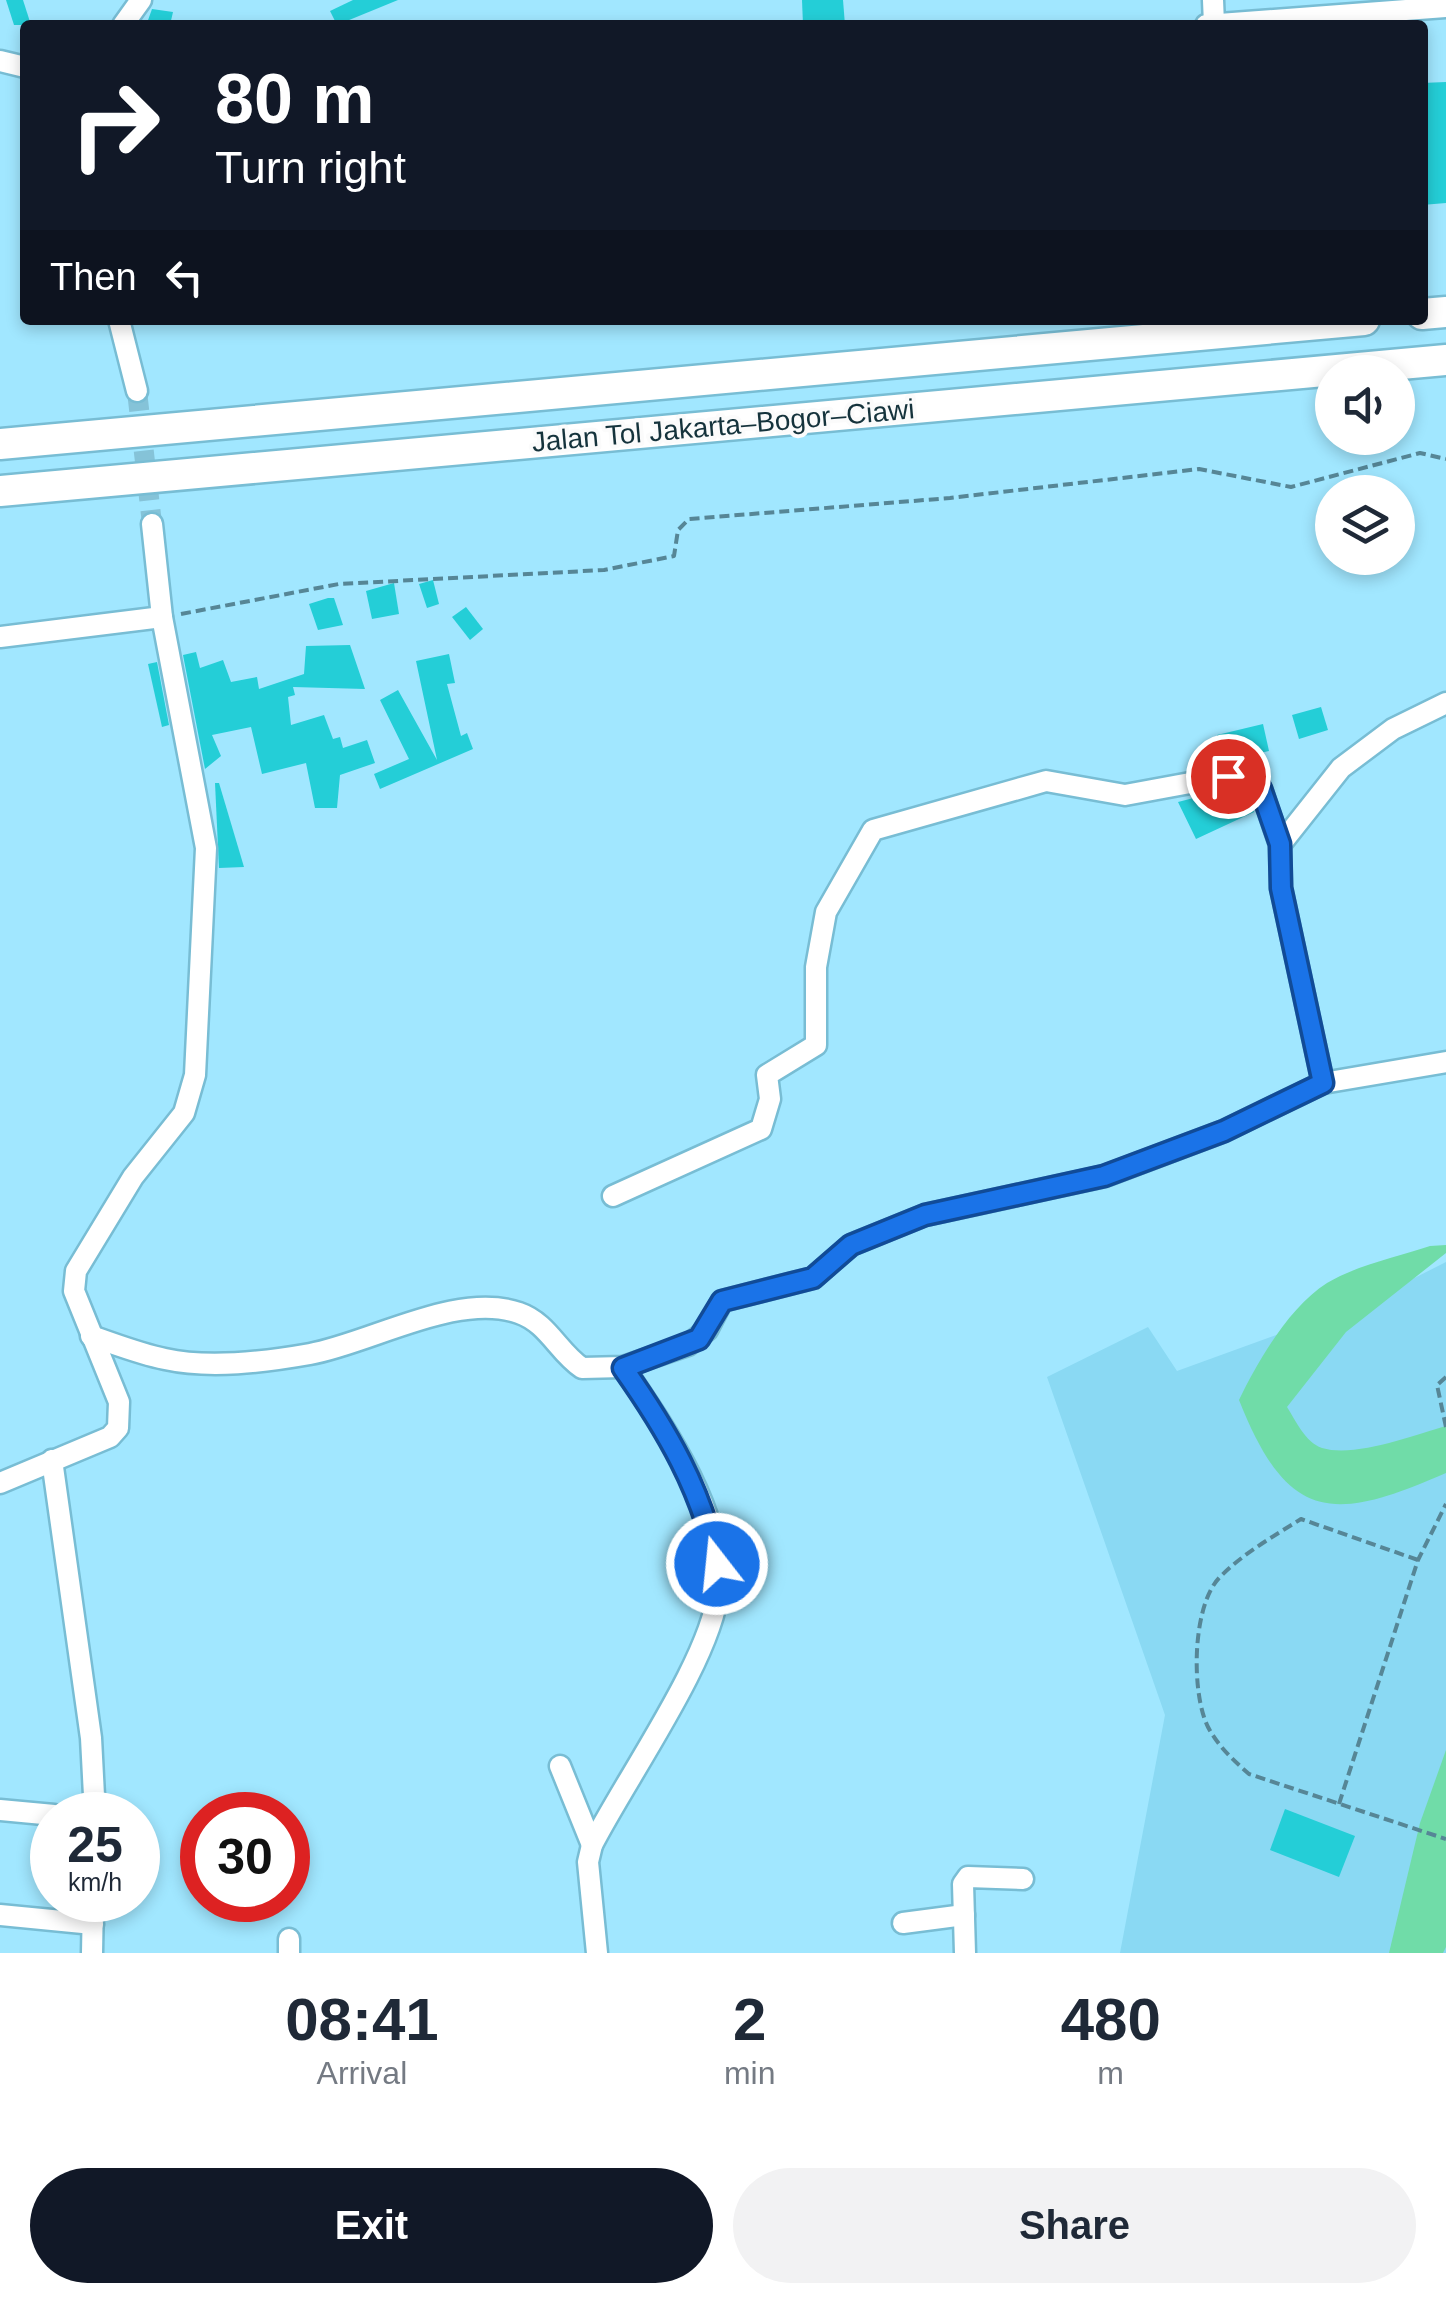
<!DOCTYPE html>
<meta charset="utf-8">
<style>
:root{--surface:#fff;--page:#f2f2f3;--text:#1f2937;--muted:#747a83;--accent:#111827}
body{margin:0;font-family:Helvetica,sans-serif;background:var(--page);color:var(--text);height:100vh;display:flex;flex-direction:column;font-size:38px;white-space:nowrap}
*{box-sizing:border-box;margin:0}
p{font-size:32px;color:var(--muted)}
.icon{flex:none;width:55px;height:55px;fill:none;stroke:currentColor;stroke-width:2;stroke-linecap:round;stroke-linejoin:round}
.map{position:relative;height:1953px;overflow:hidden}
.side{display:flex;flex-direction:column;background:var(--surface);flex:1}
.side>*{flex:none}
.hud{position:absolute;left:20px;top:20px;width:1408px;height:305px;border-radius:10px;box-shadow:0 5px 15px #0003;background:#111827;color:#fff;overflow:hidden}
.tools{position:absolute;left:1315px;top:355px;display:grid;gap:20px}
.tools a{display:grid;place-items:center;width:100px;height:100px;border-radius:50%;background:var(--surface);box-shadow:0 5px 15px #0003;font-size:50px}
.speed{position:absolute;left:30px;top:1792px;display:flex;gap:20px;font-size:50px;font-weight:700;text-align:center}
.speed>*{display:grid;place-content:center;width:130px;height:130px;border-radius:50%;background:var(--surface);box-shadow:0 5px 15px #0003;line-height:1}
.speed small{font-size:25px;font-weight:400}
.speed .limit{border:15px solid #d22;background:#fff;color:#111}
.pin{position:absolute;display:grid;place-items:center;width:85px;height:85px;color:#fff;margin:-42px;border:5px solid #fff;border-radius:50%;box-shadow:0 2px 10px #0007}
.me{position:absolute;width:110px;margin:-55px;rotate:344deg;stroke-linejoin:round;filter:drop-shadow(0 0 8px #0008)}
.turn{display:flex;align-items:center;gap:35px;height:210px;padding:0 30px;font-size:45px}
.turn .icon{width:130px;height:130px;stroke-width:2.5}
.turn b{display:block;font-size:70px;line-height:85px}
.then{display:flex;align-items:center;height:95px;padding:0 30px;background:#0003;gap:20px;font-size:38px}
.eta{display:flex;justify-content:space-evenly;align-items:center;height:170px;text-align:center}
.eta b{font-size:60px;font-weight:700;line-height:70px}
.primary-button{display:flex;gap:20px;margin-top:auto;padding:20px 30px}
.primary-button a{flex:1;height:115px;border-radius:60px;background:var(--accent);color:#fff;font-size:40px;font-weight:700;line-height:115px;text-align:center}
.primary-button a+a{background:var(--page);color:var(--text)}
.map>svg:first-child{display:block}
.built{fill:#8ad9f3}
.water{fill:#70dca8}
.building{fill:#24ced7}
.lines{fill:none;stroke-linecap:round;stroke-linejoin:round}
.minor-tunnel{stroke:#85c3d8;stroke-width:20;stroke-dasharray:20 10;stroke-linecap:butt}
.minor-casing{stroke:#78bdd4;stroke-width:25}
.highway-casing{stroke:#78bdd4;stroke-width:35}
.path{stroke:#568696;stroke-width:4;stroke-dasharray:10 5;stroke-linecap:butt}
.minor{stroke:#fff;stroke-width:20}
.highway{stroke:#fff;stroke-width:30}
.route-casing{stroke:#114b97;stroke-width:25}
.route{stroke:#1a73e8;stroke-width:18}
.labels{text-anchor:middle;stroke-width:8;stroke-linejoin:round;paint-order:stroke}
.street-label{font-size:28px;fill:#15333c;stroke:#fbfbfb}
</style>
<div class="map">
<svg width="1446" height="1953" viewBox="0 0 1446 1953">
<rect width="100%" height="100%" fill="#a1e7ff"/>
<!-- built -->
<polygon class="built" points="1446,1262 1446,1953 1120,1953 1165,1715 1047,1377 1148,1327 1177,1371 1367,1302"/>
<!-- water -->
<g class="water">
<path d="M 1446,1245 L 1446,1253 L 1346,1332 L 1287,1407 C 1296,1421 1305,1442 1322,1448 C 1355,1458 1414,1435 1446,1426 L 1446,1473 C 1334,1522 1288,1524 1239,1400 C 1258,1361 1289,1307 1327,1283 C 1357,1265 1398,1257 1430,1246 Z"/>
<polygon points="1446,1750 1446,1947 1443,1953 1389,1953 1420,1823"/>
</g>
<!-- building -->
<g class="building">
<polygon points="6,0 23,0 31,25 14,25"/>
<polygon points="353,0 398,0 337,25 330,11"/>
<polygon points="802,0 843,0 845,25 803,25"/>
<polygon points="152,9 173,12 170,25 147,23"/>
<polygon points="1446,82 1446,203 1422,205 1422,83"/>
<polygon points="433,580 439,604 427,608 419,584"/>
<polygon points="394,583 399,614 372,619 366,591"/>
<polygon points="328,598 334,598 343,625 318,630 309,604"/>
<polygon points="466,607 483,629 470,640 452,617"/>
<polygon points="350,645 365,689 293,687 295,695 288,697 291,725 324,715 333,739 340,737 343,748 367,740 375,763 340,775 337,808 315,808 306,763 262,774 251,727 212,735 221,756 205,769 183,655 196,652 200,668 223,660 231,682 257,677 259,689 304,674 306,646"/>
<polygon points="449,654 455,683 447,684 461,736 467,733 473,749 380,789 374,774 409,759 380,700 398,690 437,760 416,661"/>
<polygon points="157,662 169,725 162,727 148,664"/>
<polygon points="1321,707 1328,730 1299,739 1292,715"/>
<polygon points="1263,724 1269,751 1224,761 1217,735"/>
<polygon points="215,783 219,783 244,867 219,868"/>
<polygon points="1217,792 1219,797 1230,792 1248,799 1254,812 1196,839 1178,802"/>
<polygon points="1285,1809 1355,1836 1339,1877 1270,1850"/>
</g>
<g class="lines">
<!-- minor-tunnel -->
<polyline class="minor-tunnel" points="137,391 152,524"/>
<defs>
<g id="minor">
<polyline points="1213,0 1214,24"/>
<polyline points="123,25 141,0"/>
<polyline points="1206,25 1446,7"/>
<polyline points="0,61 25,67"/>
<polyline points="119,320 137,391"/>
<polyline points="0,637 162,617"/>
<polyline points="1280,845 1341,768 1393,729 1446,703"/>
<polyline points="613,1196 761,1129 770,1099 767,1075 816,1045 816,967 826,912 873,830 1046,781 1125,795 1228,776 1261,789 1280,845 1281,888 1323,1083"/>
<path d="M 91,1336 C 115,1344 140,1354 165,1359 C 210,1369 265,1362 310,1354 C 371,1343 458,1291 519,1313 C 548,1323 558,1352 582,1368 L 623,1367 L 688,1345 L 707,1330 L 722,1301 L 813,1278 L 851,1245 L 925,1215 L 1105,1176 L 1224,1131 L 1323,1083 L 1446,1062"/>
<polyline points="52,1460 91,1738 95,1815"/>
<polyline points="0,1483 110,1437 118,1428 119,1402 74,1291 76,1271 133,1177 184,1113 195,1075 206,848 162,617 152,524"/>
<polyline points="560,1766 592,1845"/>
<polyline points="0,1810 54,1815"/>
<polyline points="0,1915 93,1924"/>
<polyline points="903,1923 964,1915"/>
<polyline points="92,1953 93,1900"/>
<polyline points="289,1953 289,1939"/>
<path d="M 597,1953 L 588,1862 L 592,1845 C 625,1780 712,1658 718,1591 C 725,1514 664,1427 623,1367"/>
<polyline points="965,1953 963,1884 968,1877 1023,1879"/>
</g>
<g id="highway">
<polyline points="1422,314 1446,312"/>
<polyline points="0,444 1364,320"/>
<polyline points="0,491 1446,360"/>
</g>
</defs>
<!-- minor casing -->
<use href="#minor" class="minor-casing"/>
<!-- highway casing -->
<use href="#highway" class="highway-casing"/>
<!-- path -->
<g class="path">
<polyline points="181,614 339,584 604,570 674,556 678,530 689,519 950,498 1199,469 1291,487 1420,453 1446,459"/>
<polyline points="1446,1377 1437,1385 1446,1427"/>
<path d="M 1418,1560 L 1301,1519 C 1274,1536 1242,1554 1219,1578 C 1192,1607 1191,1693 1208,1727 C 1218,1746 1233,1760 1249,1774 L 1446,1839"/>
<polyline points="1339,1804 1418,1560 1446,1504"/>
</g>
<!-- minor -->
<use href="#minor" class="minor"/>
<!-- highway -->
<use href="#highway" class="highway"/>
</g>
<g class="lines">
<defs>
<path id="route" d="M 717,1564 C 702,1490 666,1429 623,1368 L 699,1339 L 722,1301 L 813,1278 L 851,1245 L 925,1215 L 1104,1176 L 1224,1131 L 1323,1083 L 1281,888 L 1280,844 L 1261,789 L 1228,776"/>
</defs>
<!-- route casing -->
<use href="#route" class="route-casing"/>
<!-- route -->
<use href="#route" class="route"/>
</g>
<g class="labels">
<!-- street labels -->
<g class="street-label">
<text transform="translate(723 425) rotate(-5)" y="10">Jalan Tol Jakarta–Bogor–Ciawi</text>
</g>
</g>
</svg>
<div class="tools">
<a><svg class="icon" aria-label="sound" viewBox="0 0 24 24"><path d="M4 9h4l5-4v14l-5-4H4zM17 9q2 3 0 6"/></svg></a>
<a><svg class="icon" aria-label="layers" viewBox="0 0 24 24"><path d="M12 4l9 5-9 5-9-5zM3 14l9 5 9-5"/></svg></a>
</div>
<div class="speed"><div>25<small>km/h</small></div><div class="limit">30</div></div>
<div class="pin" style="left:1228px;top:776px;background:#d93025"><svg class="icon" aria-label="arrive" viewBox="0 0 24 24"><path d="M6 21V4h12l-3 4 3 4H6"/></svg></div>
<svg class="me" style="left:717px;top:1564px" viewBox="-20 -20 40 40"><circle r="17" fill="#1a73e8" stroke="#fff" stroke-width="3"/><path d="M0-11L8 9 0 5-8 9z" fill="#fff"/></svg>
<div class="hud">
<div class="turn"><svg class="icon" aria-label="right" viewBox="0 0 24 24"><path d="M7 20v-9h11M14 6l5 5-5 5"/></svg><div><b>80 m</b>Turn right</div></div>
<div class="then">Then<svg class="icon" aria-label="left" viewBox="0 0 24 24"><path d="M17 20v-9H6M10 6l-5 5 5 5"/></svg></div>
</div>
</div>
<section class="side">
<div class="eta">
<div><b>08:41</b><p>Arrival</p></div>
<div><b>2</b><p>min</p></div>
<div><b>480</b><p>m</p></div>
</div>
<div class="primary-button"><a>Exit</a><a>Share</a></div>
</section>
